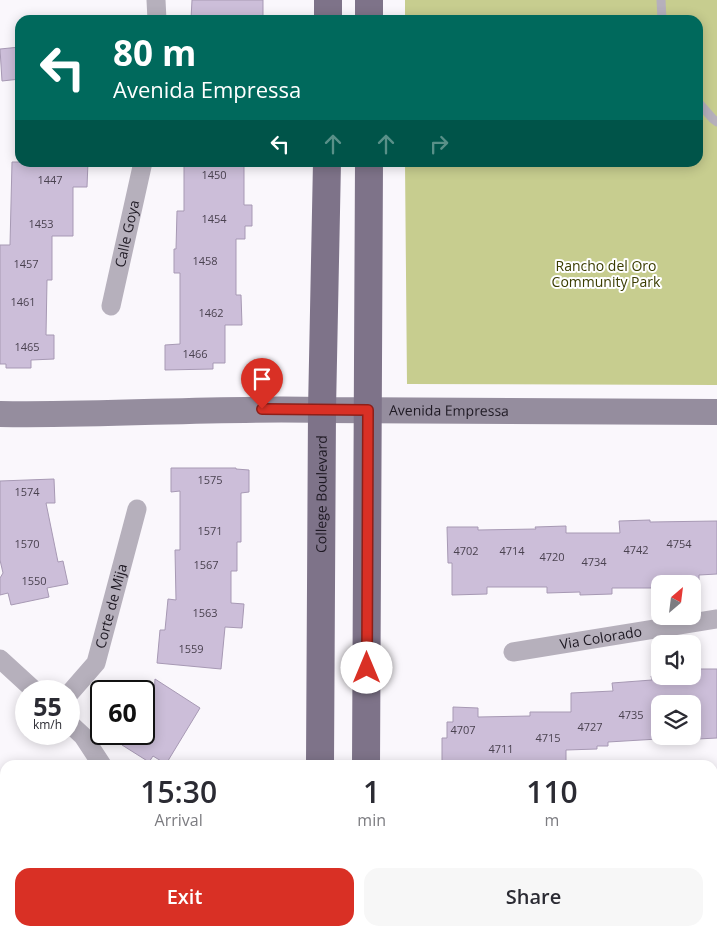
<!DOCTYPE html>
<style>
:root{--surface:#fff;--page:#f7f7f7;--text:#2b2b33;--muted:#7c7c81;--accent:#d93025}
body{margin:0;font-family:"Open Sans",sans-serif;background:var(--page);color:var(--text);height:100vh;display:flex;flex-direction:column;font-size:19px;white-space:nowrap}
*{box-sizing:border-box;margin:0}
p{font-size:16px;color:var(--muted)}
.icon{flex:none;width:28px;height:28px;fill:none;stroke:currentColor;stroke-width:2;stroke-linecap:round;stroke-linejoin:round}
.map{position:relative;flex:1;overflow:hidden}
.side{position:absolute;left:0px;top:760px;width:718px;height:176px;display:flex;flex-direction:column;background:var(--surface);border-radius:15px 15px 0 0;box-shadow:0 2px 12px #0003}
.side>*{flex:none}
.hud{position:absolute;left:15px;top:15px;width:688px;height:152px;border-radius:15px;box-shadow:0 2px 12px #0003;background:#00695c;color:#fff;overflow:hidden}
.needle{width:32px;rotate:28deg}
.tools{position:absolute;left:651px;top:575px;display:grid;gap:10px}
.tools a{display:grid;place-items:center;width:50px;height:50px;border-radius:10px;background:var(--surface);box-shadow:0 2px 12px #0003;font-size:25px}
.speed{position:absolute;left:15px;top:680px;display:flex;gap:10px;font-size:25px;font-weight:700;text-align:center}
.speed>*{display:grid;place-content:center;width:65px;height:65px;border-radius:50%;background:var(--surface);box-shadow:0 2px 12px #0003;line-height:1}
.speed small{font-size:12px;font-weight:400}
.speed .limit{border:2px solid #111;border-radius:8px;background:#fff;color:#111}
.pin{position:absolute;display:grid;place-items:center;width:42px;height:42px;color:#fff;margin:-51px -21px;border-radius:50% 50% 50% 0;rotate:-45deg;box-shadow:0 0 5px #0007}
.pin .icon{rotate:45deg}
.me{position:absolute;width:55px;margin:-28px;rotate:0deg;stroke-linejoin:round;filter:drop-shadow(0 0 4px #0008)}
.turn{display:flex;align-items:center;gap:18px;height:105px;padding:0 15px;font-size:22px}
.turn .icon{width:65px;height:65px;stroke-width:2.5}
.turn b{display:block;font-size:35px;line-height:42px}
.lanes{display:flex;align-items:center;height:48px;padding:0 15px;background:#0003;justify-content:center;gap:25px;direction:ltr}
.lanes .off{opacity:.35}
.eta{display:flex;justify-content:space-evenly;align-items:center;height:85px;text-align:center}
.eta b{font-size:30px;font-weight:600;line-height:35px}
.primary-button{display:flex;gap:10px;margin-top:auto;padding:10px 15px}
.primary-button a{flex:1;height:58px;border-radius:15px;background:var(--accent);color:#fff;font-size:20px;font-weight:600;line-height:58px;text-align:center}
.primary-button a+a{background:var(--page);color:var(--text)}
.map>svg:first-child{display:block}
.green{fill:#c7cd8f}
.building{fill:#ccbed9;stroke:#a799b4;fill-rule:evenodd}
.lines{fill:none;stroke-linecap:round;stroke-linejoin:round}
.lane{stroke:#b6b0bc;stroke-width:9}
.street{stroke:#b6b0bc;stroke-width:19}
.secondary{stroke:#958d9e;stroke-width:26}
.primary{stroke:#7e7389;stroke-width:28}
.route-casing{stroke:#8d1f18;stroke-width:12}
.route{stroke:#d93025;stroke-width:9}
.labels{text-anchor:middle;stroke-width:4;stroke-linejoin:round;paint-order:stroke}
.number-label{font-size:11px;fill:#4a4250}
.street-label{font-size:14px;fill:#1e1923;stroke:#fff}
.park-label{font-size:14px;fill:#3a3c00;stroke:#fff}
</style>
<div class="map">
<svg width="717" height="936" viewBox="0 0 717 936">
<rect width="100%" height="100%" fill="#faf7fc"/>
<!-- green -->
<polygon class="green" points="405,0 717,0 717,385 407,384 405,163 698,162 698,20 405,20"/>
<!-- building -->
<g class="building">
<polygon points="192,0 263,0 263,18 254,18 253,20 191,19"/>
<polygon points="20,47 20,79 2,81 0,49"/>
<polygon points="12,162 88,162 87,187 73,187 73,236 52,236 52,280 47,280 46,335 54,335 54,359 31,360 31,368 6,368 6,364 0,364 0,245 10,245"/>
<polygon points="184,162 232,162 232,165 244,165 244,205 252,205 252,226 245,226 245,239 236,239 236,295 241,295 242,325 225,325 225,363 213,363 213,369 165,370 165,345 180,344 180,273 174,273 174,249 176,249 177,211 184,211"/>
<polygon points="171,468 236,468 236,469 249,470 249,492 241,493 241,542 237,542 237,571 231,571 231,603 244,604 242,628 225,627 221,669 157,663 160,630 165,630 168,599 176,600 175,550 180,550 180,491 171,492"/>
<polygon points="54,479 55,503 46,503 58,562 63,561 68,584 47,588 49,597 11,605 8,593 0,595 0,578 3,573 0,560 0,481"/>
<polygon points="650,520 650,522 717,521 717,574 699,575 699,580 656,581 657,588 612,588 612,594 580,595 580,592 547,593 547,587 487,587 487,594 452,595 452,563 448,563 447,527 478,527 478,530 536,529 535,527 566,526 566,533 620,533 619,521"/>
<path d="M 698,669 L 717,669 L 717,738 L 678,740 L 678,741 L 658,742 L 658,739 L 608,742 L 608,746 L 597,746 L 597,749 L 566,750 L 566,765 L 442,765 L 442,738 L 447,738 L 447,722 L 453,722 L 453,707 L 478,708 L 478,717 L 530,716 L 530,712 L 571,712 L 571,693 L 613,691 L 612,683 L 652,680 L 651,676 L 698,676 ZM 660,704 L 692,704 L 692,736 L 660,736 Z"/>
<polygon points="155,679 200,708 166,764 153,756 149,762 122,745 129,734 144,734 144,685 154,694"/>
</g>
<g class="lines">
<!-- lane -->
<g class="lane">
<polyline points="661,0 662,20"/>
<polyline points="698,102 713,119 717,122"/>
</g>
<!-- street -->
<g class="street">
<polyline points="156,0 157,20"/>
<path id="s1" d="M 111,306 L 143,162"/>
<path id="s2" d="M 513,652 L 717,619"/>
<polyline points="0,659 35,691"/>
<path id="s3" d="M 69,694 L 96,663 L 137,509"/>
<polyline points="69,723 83,736 102,765"/>
<polyline points="712,884 717,883"/>
<polyline points="121,936 121,931"/>
<polyline points="551,936 561,931"/>
</g>
<!-- secondary -->
<path class="secondary" id="s4" d="M 0,414 C 107,416 215,407 322,410 L 717,412"/>
<!-- primary -->
<g class="primary">
<polyline points="328,20 328,0"/>
<polyline points="369,20 369,0"/>
<path id="s5" d="M 320,765 L 322,410 L 327,162"/>
<polyline points="366,765 369,162"/>
<polyline points="320,936 320,931"/>
<polyline points="366,936 366,931"/>
</g>
</g>
<g class="lines">
<defs>
<polyline id="route" points="262,409 368,410 367,668"/>
</defs>
<!-- route casing -->
<use href="#route" class="route-casing"/>
<!-- route -->
<use href="#route" class="route"/>
</g>
<g class="labels">
<!-- number labels -->
<g class="number-label">
<text x="214" y="179">1450</text>
<text x="50" y="184">1447</text>
<text x="214" y="223">1454</text>
<text x="41" y="228">1453</text>
<text x="205" y="265">1458</text>
<text x="26" y="268">1457</text>
<text x="23" y="306">1461</text>
<text x="211" y="317">1462</text>
<text x="27" y="351">1465</text>
<text x="195" y="358">1466</text>
<text x="210" y="484">1575</text>
<text x="27" y="496">1574</text>
<text x="210" y="535">1571</text>
<text x="27" y="548">1570</text>
<text x="679" y="548">4754</text>
<text x="636" y="554">4742</text>
<text x="466" y="555">4702</text>
<text x="512" y="555">4714</text>
<text x="552" y="561">4720</text>
<text x="594" y="566">4734</text>
<text x="206" y="569">1567</text>
<text x="34" y="585">1550</text>
<text x="205" y="617">1563</text>
<text x="191" y="653">1559</text>
<text x="631" y="719">4735</text>
<text x="590" y="731">4727</text>
<text x="463" y="734">4707</text>
<text x="548" y="742">4715</text>
<text x="501" y="753">4711</text>
</g>
<!-- street labels -->
<g class="street-label">
<text dy="5" stroke="none"><textPath href="#s1" startOffset="74">Calle Goya</textPath></text>
<text dy="5" stroke="none"><textPath href="#s4" startOffset="449">Avenida Empressa</textPath></text>
<text dy="5" stroke="none"><textPath href="#s5" startOffset="271">College Boulevard</textPath></text>
<text dy="5" stroke="none"><textPath href="#s3" startOffset="100">Corte de Mija</textPath></text>
<text dy="5" stroke="none"><textPath href="#s2" startOffset="89">Via Colorado</textPath></text>
</g>
<!-- park labels -->
<g class="park-label">
<text x="606" y="271">Rancho del Oro<tspan x="606" dy="16">Community Park</tspan></text>
</g>
</g>
</svg>
<div class="tools">
<a><svg class="needle" viewBox="-14 -14 28 28"><path d="M0-13l5 13h-10z" fill="#e53935"/><path d="M0 13l5-13h-10z" fill="#7c7c81"/></svg></a>
<a><svg class="icon" aria-label="sound" viewBox="0 0 24 24"><path d="M4 9h4l5-4v14l-5-4H4zM17 9q2 3 0 6"/></svg></a>
<a><svg class="icon" aria-label="layers" viewBox="0 0 24 24"><path d="M12 4l9 5-9 5-9-5zM3 14l9 5 9-5"/></svg></a>
</div>
<div class="speed"><div>55<small>km/h</small></div><div class="limit">60</div></div>
<div class="pin" style="left:262px;top:409px;background:#d93025"><svg class="icon" aria-label="arrive" viewBox="0 0 24 24"><path d="M6 21V4h12l-3 4 3 4H6"/></svg></div>
<svg class="me" style="left:367px;top:668px" viewBox="-20 -20 40 40"><circle r="19" fill="#fff"/><path d="M0-13L10 11 0 6-10 11z" fill="#d93025"/></svg>
<div class="hud">
<div class="turn"><svg class="icon" aria-label="left" viewBox="0 0 24 24"><path d="M17 20v-9H6M10 6l-5 5 5 5"/></svg><div><b>80 m</b>Avenida Empressa</div></div>
<div class="lanes"><svg class="icon" aria-label="left" viewBox="0 0 24 24"><path d="M17 20v-9H6M10 6l-5 5 5 5"/></svg><svg class="icon off" aria-label="ahead" viewBox="0 0 24 24"><path d="M12 20V5M6 11l6-6 6 6"/></svg><svg class="icon off" aria-label="ahead" viewBox="0 0 24 24"><path d="M12 20V5M6 11l6-6 6 6"/></svg><svg class="icon off" aria-label="right" viewBox="0 0 24 24"><path d="M7 20v-9h11M14 6l5 5-5 5"/></svg></div>
</div>
<section class="side">
<div class="eta">
<div><b>15:30</b><p>Arrival</p></div>
<div><b>1</b><p>min</p></div>
<div><b>110</b><p>m</p></div>
</div>
<div class="primary-button"><a>Exit</a><a>Share</a></div>
</section>
</div>
